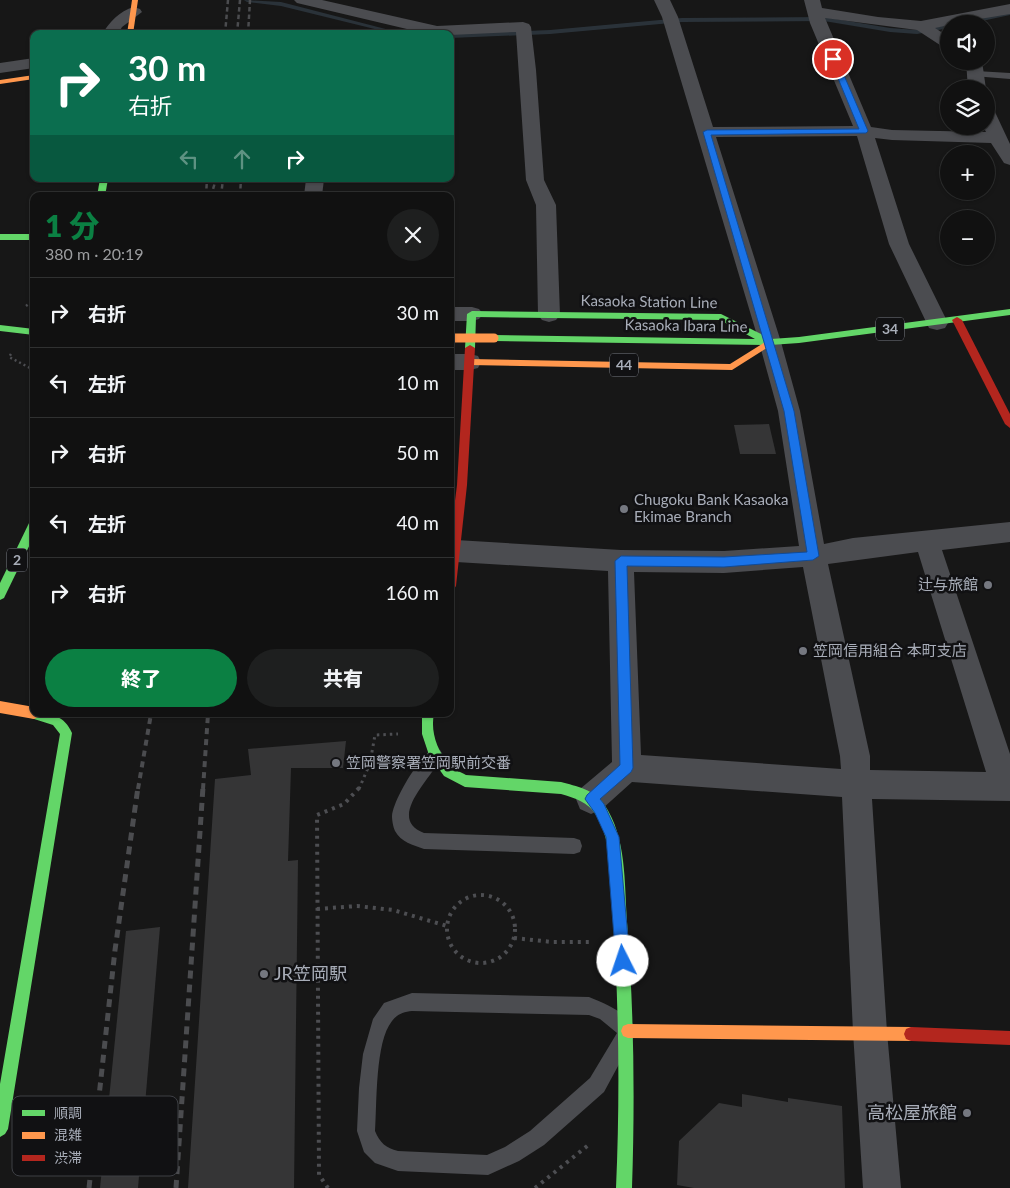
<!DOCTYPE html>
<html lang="ja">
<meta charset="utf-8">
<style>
:root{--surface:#111;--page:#1e1f1f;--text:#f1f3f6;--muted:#9c9d9f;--line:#303131;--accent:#0b8043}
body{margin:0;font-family:Lato,"Noto Sans JP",sans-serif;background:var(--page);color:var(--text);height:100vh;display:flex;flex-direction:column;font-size:19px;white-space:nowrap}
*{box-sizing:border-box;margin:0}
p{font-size:16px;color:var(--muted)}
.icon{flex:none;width:28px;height:28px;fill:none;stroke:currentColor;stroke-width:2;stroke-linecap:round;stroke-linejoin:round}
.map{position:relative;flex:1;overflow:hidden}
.side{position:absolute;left:30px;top:192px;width:424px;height:525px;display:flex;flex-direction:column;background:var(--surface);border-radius:10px;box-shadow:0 1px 4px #0004,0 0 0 1px var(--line)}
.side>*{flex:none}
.hud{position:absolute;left:30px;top:30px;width:424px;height:152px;border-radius:10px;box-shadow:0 1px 4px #0004,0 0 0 1px var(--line);background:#0b6e4f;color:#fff;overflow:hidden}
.tools{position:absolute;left:940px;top:15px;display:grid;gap:10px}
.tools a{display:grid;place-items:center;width:55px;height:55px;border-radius:50%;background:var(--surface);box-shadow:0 1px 4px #0004,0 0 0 1px var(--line);font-size:25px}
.pin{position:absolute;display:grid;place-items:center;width:42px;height:42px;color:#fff;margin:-21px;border:2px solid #fff;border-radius:50%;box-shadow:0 1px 5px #0007}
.me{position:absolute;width:55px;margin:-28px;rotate:356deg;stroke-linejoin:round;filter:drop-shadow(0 0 4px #0008)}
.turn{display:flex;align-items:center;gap:18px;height:105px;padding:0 15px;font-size:22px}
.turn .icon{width:65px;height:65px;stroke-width:2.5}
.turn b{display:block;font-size:35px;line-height:42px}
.lanes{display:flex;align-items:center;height:48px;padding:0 15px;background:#0003;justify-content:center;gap:25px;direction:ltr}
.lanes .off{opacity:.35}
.round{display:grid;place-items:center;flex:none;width:52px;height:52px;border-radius:26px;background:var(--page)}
.headline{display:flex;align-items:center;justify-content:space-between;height:85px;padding:0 15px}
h1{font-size:30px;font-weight:800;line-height:38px;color:var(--accent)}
.button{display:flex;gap:10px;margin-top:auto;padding:10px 15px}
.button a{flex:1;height:58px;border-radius:30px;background:var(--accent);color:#fff;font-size:20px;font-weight:800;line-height:58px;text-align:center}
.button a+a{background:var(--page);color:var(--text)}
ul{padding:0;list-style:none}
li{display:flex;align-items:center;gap:15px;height:70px;padding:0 15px;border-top:1px solid var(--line)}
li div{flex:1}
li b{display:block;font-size:19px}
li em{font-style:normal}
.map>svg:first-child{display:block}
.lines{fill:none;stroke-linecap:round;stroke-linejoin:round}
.stream{fill:#2a3239;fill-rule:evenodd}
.building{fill:#353536}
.path-far2{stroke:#4d4e52;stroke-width:2.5;stroke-dasharray:2 3;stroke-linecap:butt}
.path-far1{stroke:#4d4e52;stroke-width:3;stroke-dasharray:2.5 4;stroke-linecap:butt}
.path{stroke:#4d4e52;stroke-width:4;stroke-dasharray:3 5;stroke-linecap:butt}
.lane{fill:#4b4c50;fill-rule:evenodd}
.street{fill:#4b4c50;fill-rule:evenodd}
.fast{fill:#63d668;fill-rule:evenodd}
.slow{fill:#ff974d;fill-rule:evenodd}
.jam{fill:#b3261e;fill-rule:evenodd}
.rail-far2{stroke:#4b4c4f;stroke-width:2.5;stroke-dasharray:4.5 3;stroke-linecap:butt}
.rail-far1{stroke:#4b4c4f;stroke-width:4;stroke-dasharray:6 5;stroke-linecap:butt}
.rail{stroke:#4b4c4f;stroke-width:5;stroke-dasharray:8 6;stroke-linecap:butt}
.slow-bridge{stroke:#ff974d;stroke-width:9}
.route{fill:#1a73e8;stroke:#114b97}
.poi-dot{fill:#757880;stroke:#111113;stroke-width:2}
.labels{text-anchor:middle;stroke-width:5;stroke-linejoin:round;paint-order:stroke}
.shield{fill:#111113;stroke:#7b7e86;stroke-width:1}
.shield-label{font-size:14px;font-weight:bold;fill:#a8adb8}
.street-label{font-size:15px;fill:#a8adb8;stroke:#111113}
.poi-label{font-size:15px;fill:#a8adb8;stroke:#111113;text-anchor:start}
.near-poi-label{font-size:18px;fill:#a8adb8;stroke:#111113;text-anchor:start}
.key{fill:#111113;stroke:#3e4045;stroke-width:1}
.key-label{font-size:14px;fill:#a8adb8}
</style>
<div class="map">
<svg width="1010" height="1188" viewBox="0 0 1010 1188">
<rect width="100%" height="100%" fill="#171717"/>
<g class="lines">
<!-- stream -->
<g class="stream">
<polygon points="244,0 281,2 405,34 395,34 281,6 247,2"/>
<polygon points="1010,11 1010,15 968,24 958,24"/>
<polygon points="824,17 890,28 917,30 949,24 949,28 917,34 890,32 824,21 682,22 550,34 450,38 450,34 550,30 682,18"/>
</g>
</g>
<!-- building -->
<g class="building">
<polygon points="769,424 776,454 740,454 734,425"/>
<polygon points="346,741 343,768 291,768 288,861 298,860 294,1188 188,1188 215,779 251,775 248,749"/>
<polygon points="160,927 138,1188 100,1188 126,931"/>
<polygon points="742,1094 788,1102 788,1098 842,1106 845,1188 694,1188 677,1185 679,1141 719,1103 742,1107"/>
</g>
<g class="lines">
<!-- path-far2 -->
<g class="path-far2">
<polyline points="26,306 34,300"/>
<polyline points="11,354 9,357 34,370"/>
</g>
<!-- path-far1 -->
<polyline class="path-far1" points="359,789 370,763 375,735 398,734"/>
<!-- path -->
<g class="path">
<circle cx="481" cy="929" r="34"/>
<polyline points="317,909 357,906 393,910 447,926"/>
<polyline points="514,938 552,942 590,942"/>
<polyline points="328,1188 319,1175 317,815 344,804 360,787"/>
<polyline points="535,1188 591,1143"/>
</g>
<!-- lane -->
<g class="lane">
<polygon points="976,71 1010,73 1010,79 973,76 972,74"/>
<path d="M 435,748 L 440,750 L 443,755 C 433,777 385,818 424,833 L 574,838 L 580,840 L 582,846 L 580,852 L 574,854 L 424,849 C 413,845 401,842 395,831 C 393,827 392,820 392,816 C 393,800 421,753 435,748 Z"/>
<path d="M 412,993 L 589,997 C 606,1004 629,1013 637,1031 L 604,1092 L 544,1145 L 519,1161 L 488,1175 L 398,1171 L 375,1163 L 364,1152 L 357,1131 L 359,1088 L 363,1054 L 373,1019 L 384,1003 ZM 412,1011 L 589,1015 L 600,1019 L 617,1033 L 590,1078 L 530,1131 L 505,1147 L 487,1155 L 398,1151 C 386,1148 380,1143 375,1131 C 377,1103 375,1042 392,1021 C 397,1014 404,1012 412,1011 Z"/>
</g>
<!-- street -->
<g class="street">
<polygon points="294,0 322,0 437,26 523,22 529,24 531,27 536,70 544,180 556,205 560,315 556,320 549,322 542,320 538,315 536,205 526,180 516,32 450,35 428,34 297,3"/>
<path d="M 654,0 L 670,0 L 678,17 L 713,127 L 853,126 L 810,23 L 804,0 L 820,0 L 822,8 L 878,17 L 921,21 L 1010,4 L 1010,14 L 949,24 L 949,25 L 935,28 L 949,37 L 949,49 L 943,47 L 917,30 L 825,18 L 871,127 L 892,130 L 986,132 L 983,126 L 986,126 L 986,107 L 992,108 L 995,112 L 1010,144 L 1010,165 L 1004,163 L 991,143 L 892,140 L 875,138 L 909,244 L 948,323 L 945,328 L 937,330 L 929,328 L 889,244 L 857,136 L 716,137 L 781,342 L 800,411 L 824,544 L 853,538 L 1010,522 L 1010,542 L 942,550 L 1010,754 L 1010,801 L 872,799 L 887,1032 L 901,1188 L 863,1188 L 853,1032 L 842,797 L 632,782 L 602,809 L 591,814 L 580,809 L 576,799 L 580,789 L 612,762 L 608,571 L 456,562 L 450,560 L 450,542 L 456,540 L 621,550 L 724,551 L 799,546 L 778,411 L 759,342 L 662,17 ZM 918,552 L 986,772 L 870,770 L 870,756 L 828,564 ZM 803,567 L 840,756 L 841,769 L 641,755 L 634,572 L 724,573 Z"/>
<path d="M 134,7 L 140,9 L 142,12 L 122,27 L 118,34 L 102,34 C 110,22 119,11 134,7 Z"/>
<polygon points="34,58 34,68 0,73 0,63"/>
<polygon points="966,61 982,61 986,89 968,89"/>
<polygon points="306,179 324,179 322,196 304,196"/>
<polygon points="450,307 472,307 479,309 483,314 479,319 472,321 450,321"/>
<polygon points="450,354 470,354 478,356 481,362 478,368 470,370 450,370"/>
</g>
<!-- fast -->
<g class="fast">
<polygon points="100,179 108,179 105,196 97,196"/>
<rect x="0" y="234" width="34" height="6"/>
<polygon points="1010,309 1010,315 799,343 770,345 494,341 489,338 494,335 755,339 720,320 476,317 475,348 470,351 465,348 467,314 472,311 721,314 771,339 799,337"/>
<polygon points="0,325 34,329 34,335 0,331"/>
<polygon points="34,520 34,536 4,598 0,600 0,583 30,521"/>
<path d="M 34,709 L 34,714 C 52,714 64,715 72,733 L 8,1129 L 5,1134 L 0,1137 L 0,1084 L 60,734 L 53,725 L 31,718 L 29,714 L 31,710 Z"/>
<path d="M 422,714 L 434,714 C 430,732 438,754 452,767 C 456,770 462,773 466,775 L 561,782 C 576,786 595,790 604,804 C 627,838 624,882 627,922 C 634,1011 635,1099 632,1188 L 616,1188 C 620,1098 619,1008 613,918 C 611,884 614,845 596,815 C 588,802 575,798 561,794 L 465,787 L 444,776 L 429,755 L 422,734 Z"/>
</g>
<!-- slow -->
<g class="slow">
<polygon points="132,0 138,0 133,34 127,34"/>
<polygon points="34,75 34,79 0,84 0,80"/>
<polygon points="770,339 773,340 773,344 732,370 470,365 465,362 470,359 730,364"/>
<polygon points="0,701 34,707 34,714 40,714 38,717 34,719 0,713"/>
<polygon points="628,1024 911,1027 916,1029 918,1034 916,1039 911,1041 628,1038 623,1036 621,1031 623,1026"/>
</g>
<!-- jam -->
<g class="jam">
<polygon points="957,317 962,320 1010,414 1010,428 1005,424 952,320"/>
<polygon points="470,345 475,348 467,485 456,586 454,589 450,591 450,540 457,485 465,348"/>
<polygon points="911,1027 1010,1031 1010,1045 911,1041 906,1039 904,1034 906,1029"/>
</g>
<!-- rail-far2 -->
<g class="rail-far2">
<polyline points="225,34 228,0"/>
<polyline points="237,34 240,0"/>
<polyline points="248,34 250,0"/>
<polyline points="206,196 207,179"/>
<polyline points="211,196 216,179"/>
<polyline points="221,196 223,179"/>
<polyline points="240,196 241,179"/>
</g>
<!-- rail-far1 -->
<g class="rail-far1">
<polyline points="138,789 151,714"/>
<polyline points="203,789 208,714"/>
</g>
<!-- rail -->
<g class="rail">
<polyline points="89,1188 115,950 138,787"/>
<polyline points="176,1188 203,787"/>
</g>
<!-- slow-bridge -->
<polyline class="slow-bridge" points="450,338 494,338"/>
</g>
<!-- route -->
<polygon class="route" points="831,57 837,59 868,131 866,133 711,135 794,411 819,556 813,560 724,567 627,566 633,768 631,772 600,799 604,804 619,837 630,961 628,966 623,968 618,966 616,961 606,837 595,813 585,799 587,795 620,765 615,561 621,556 724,557 807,552 784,411 703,132 707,130 859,129 830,59"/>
<!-- markers -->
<g class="poi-dot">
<circle cx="624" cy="509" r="5"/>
<circle cx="988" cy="585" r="5"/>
<circle cx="803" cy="651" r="5"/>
<circle cx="336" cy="763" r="5"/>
<circle cx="264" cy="974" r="5"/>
<circle cx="967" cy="1113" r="5"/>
</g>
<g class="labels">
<!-- shield labels -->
<g class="shield">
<rect x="876" y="317.5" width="28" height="23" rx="4"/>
<rect x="610" y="353.5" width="28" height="23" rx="4"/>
<rect x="7" y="548.5" width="20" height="23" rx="4"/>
</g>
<g class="shield-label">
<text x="890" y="334">34</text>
<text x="624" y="370">44</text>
<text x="17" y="565">2</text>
</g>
<!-- street labels -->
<g class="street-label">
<text transform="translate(649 302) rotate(1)" y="5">Kasaoka Station Line</text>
<text transform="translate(686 326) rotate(1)" y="5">Kasaoka Ibara Line</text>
</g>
<!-- poi labels -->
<g class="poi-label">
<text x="634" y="505">Chugoku Bank Kasaoka<tspan x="634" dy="17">Ekimae Branch</tspan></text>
<text x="978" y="590" text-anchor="end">辻与旅館</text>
<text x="813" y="656">笠岡信用組合 本町支店</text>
<text x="346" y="768">笠岡警察署笠岡駅前交番</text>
</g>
<!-- near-poi labels -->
<g class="near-poi-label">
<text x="274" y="980">JR笠岡駅</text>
<text x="957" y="1119" text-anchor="end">高松屋旅館</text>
</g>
</g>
<!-- legend -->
<rect x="12" y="1096" width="166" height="80" rx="8" class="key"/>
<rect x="22" y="1110" width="23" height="6" fill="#63d668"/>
<rect x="22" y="1132" width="23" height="7" fill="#ff974d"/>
<rect x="22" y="1155" width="23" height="6" fill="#b3261e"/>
<g class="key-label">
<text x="54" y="1118">順調</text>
<text x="54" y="1140">混雑</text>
<text x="54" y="1163">渋滞</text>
</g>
</svg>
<div class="tools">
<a><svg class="icon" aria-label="sound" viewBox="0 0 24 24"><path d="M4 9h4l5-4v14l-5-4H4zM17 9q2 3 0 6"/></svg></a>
<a><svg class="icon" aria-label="layers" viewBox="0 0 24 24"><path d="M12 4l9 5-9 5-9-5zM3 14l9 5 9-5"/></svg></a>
<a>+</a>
<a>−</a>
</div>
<div class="pin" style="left:833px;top:59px;background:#d93025"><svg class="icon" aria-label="arrive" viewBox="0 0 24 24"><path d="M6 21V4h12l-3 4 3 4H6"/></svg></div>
<svg class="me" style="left:623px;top:961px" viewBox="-20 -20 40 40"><circle r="19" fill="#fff"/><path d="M0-13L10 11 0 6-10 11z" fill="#1a73e8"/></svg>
<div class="hud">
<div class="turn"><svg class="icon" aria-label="right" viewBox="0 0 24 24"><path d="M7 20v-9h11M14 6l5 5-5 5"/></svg><div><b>30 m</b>右折</div></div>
<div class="lanes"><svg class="icon off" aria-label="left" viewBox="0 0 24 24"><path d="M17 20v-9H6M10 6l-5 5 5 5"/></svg><svg class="icon off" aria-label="ahead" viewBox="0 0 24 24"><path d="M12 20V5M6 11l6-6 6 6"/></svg><svg class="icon" aria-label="right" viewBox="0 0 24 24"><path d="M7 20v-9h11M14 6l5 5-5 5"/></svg></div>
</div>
<section class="side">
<div class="headline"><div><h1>1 分</h1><p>380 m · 20:19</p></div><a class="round"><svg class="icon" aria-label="close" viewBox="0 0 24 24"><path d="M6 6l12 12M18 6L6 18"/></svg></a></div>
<ul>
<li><svg class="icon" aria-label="right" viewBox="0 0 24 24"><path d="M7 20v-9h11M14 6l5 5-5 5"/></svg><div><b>右折</b></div><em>30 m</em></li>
<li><svg class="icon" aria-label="left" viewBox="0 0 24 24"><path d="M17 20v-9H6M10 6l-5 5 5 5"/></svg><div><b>左折</b></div><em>10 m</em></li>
<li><svg class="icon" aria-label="right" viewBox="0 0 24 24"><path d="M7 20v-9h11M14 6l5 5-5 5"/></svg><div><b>右折</b></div><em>50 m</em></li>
<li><svg class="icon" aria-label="left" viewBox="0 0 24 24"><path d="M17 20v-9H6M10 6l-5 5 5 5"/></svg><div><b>左折</b></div><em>40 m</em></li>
<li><svg class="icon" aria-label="right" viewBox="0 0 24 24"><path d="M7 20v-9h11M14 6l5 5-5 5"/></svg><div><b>右折</b></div><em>160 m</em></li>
</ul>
<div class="button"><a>終了</a><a>共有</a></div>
</section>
</div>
